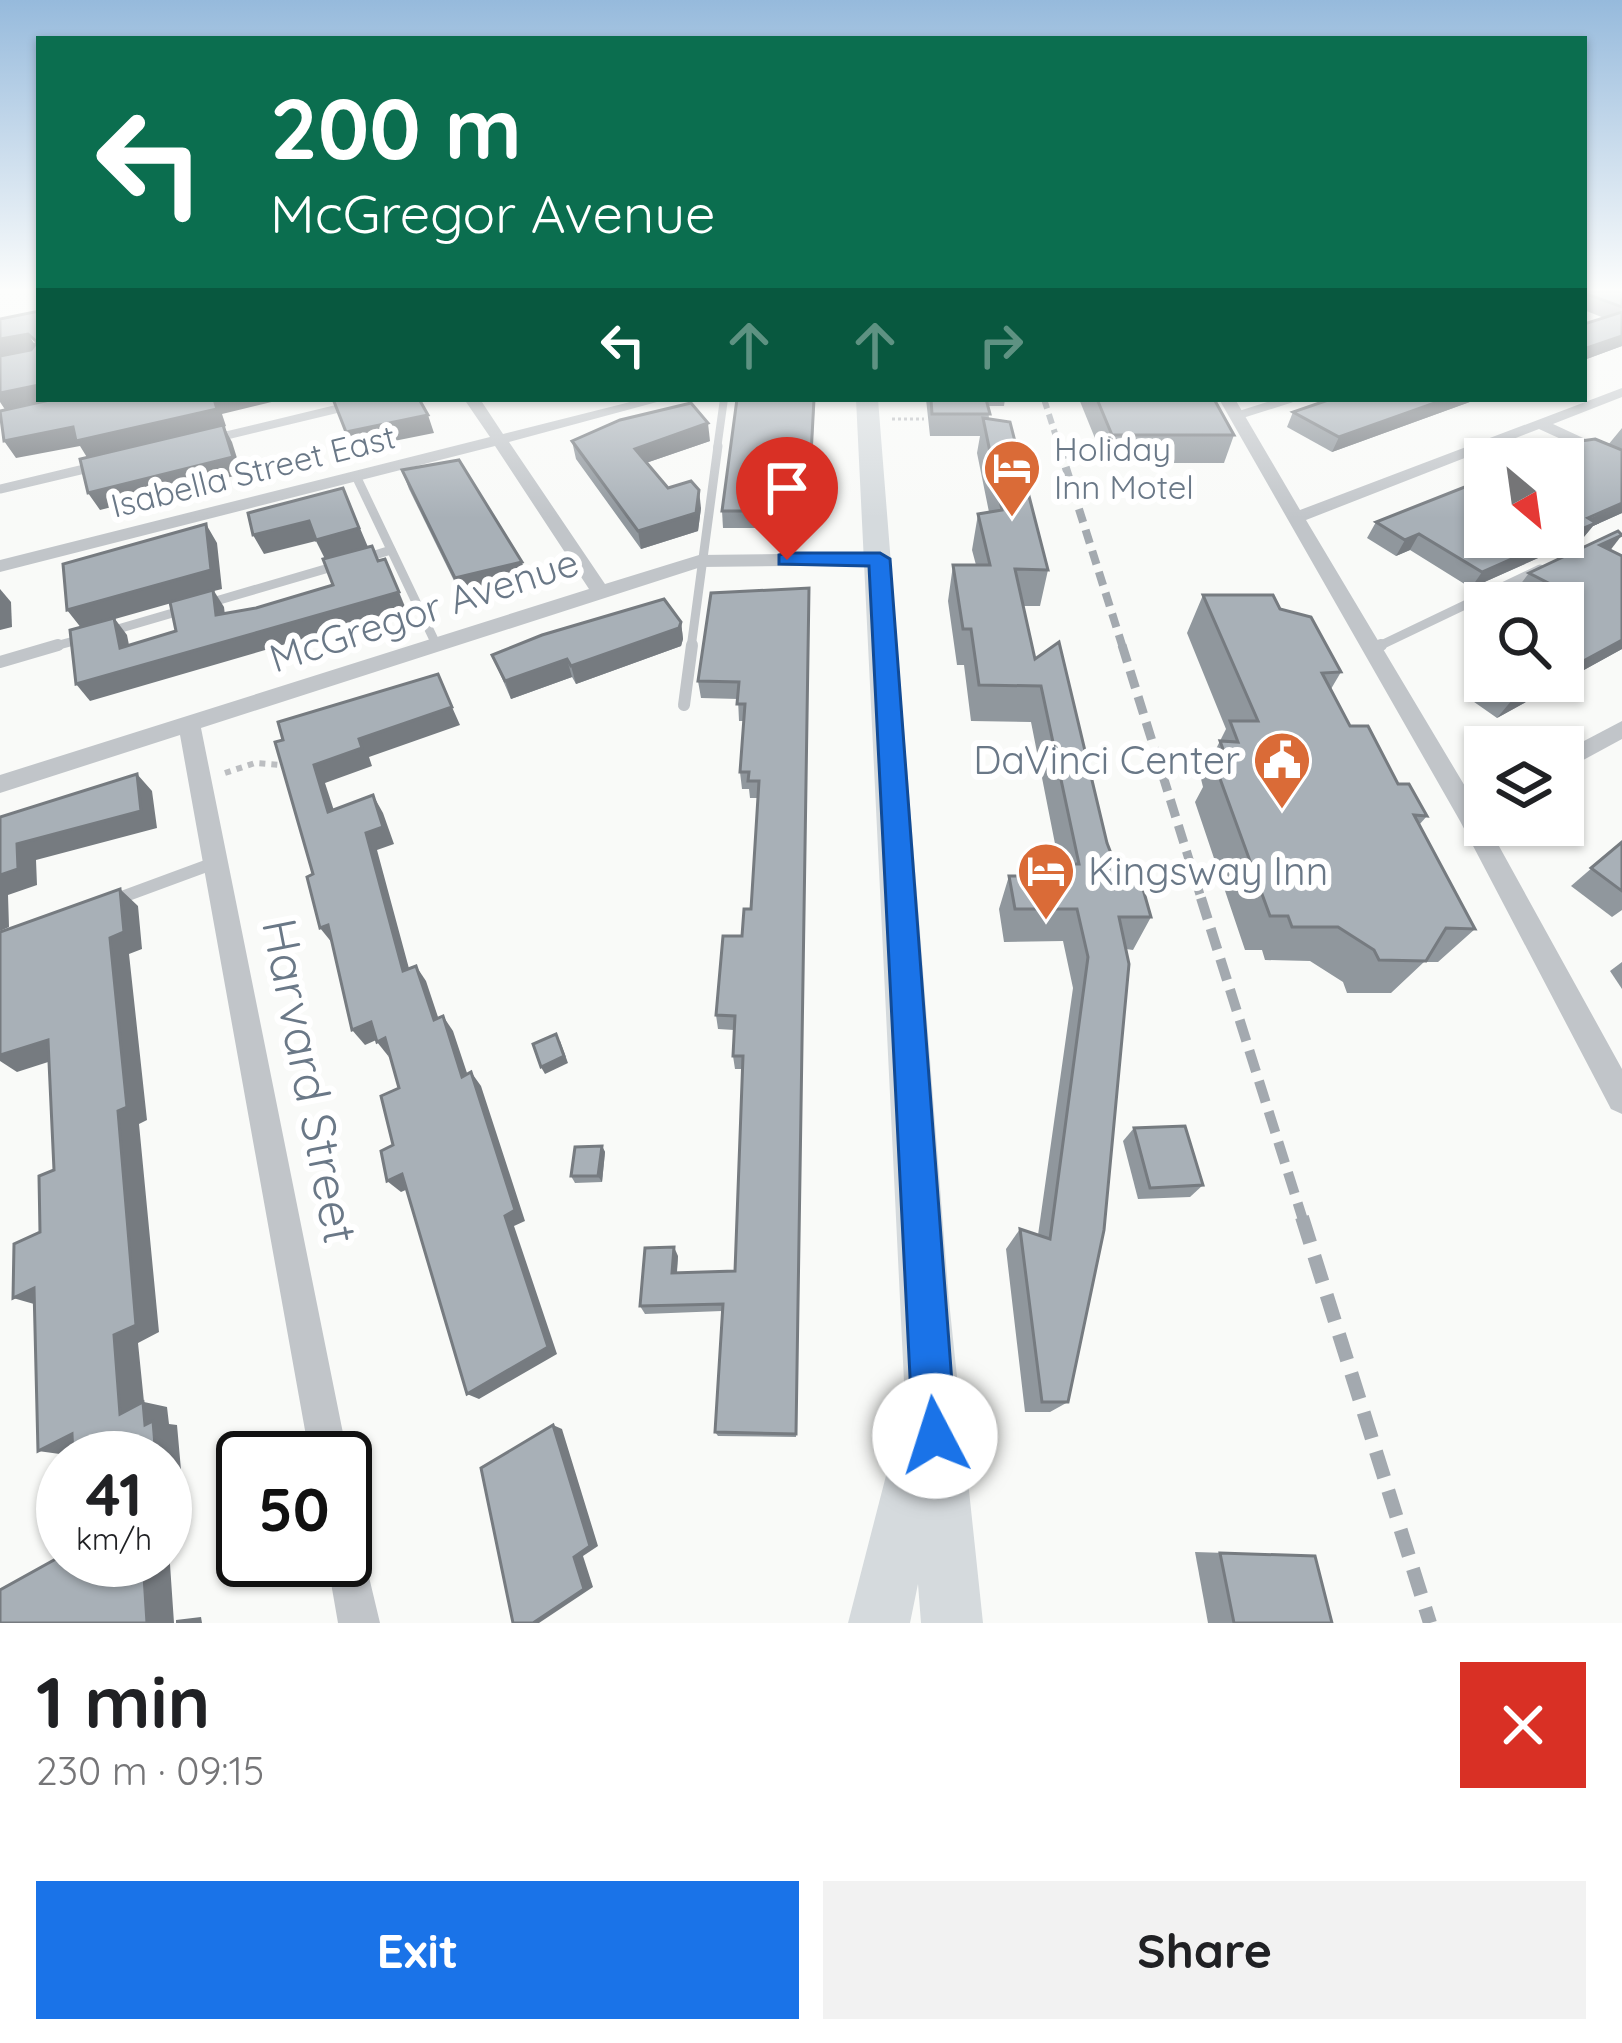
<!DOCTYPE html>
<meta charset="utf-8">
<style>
:root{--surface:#fff;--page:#f2f2f2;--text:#202124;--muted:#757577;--accent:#1a73e8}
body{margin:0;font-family:Quicksand,sans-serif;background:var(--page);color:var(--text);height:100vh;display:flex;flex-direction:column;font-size:45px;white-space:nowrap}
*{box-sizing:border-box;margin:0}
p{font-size:39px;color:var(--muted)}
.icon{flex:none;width:66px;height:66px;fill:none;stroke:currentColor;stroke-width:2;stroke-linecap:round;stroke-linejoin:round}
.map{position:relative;height:1623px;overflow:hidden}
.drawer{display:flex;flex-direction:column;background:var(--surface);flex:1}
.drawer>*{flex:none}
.guide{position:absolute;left:36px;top:36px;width:1551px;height:366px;border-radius:0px;box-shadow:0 3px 9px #0004;background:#0b6e4f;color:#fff;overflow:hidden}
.needle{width:78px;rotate:151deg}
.controls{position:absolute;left:1464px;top:438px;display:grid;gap:24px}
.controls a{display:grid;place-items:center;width:120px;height:120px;border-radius:0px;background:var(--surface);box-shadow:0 3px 9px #0004;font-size:60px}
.speed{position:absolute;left:36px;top:1431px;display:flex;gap:24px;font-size:60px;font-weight:700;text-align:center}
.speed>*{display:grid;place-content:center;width:156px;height:156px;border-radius:50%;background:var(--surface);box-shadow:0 3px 9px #0004;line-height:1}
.speed small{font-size:30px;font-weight:400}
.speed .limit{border:6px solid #111;border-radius:18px;background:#fff;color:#111}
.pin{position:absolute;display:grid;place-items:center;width:102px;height:102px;color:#fff;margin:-123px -51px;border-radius:50% 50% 50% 0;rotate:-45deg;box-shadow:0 0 12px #0007}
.pin .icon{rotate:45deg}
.me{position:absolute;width:132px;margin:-66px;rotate:355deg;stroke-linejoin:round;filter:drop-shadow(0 0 9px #0008)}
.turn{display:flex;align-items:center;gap:42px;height:252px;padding:0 36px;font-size:54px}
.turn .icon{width:156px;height:156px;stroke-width:2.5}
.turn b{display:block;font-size:84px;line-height:102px}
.lanes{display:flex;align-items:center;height:114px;padding:0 36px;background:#0003;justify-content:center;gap:60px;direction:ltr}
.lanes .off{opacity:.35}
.round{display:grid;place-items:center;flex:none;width:126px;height:126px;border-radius:0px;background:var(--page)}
.headline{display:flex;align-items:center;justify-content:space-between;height:204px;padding:0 36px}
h1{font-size:72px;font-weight:700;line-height:90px}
.cta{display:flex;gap:24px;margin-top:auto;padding:24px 36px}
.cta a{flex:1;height:138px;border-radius:0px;background:var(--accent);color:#fff;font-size:48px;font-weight:700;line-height:138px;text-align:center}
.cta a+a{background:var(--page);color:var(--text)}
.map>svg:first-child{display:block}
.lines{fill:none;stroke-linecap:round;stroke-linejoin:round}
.path-far1{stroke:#bcbec1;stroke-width:3;stroke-dasharray:3 3;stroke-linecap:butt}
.path{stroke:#bcbec1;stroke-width:6;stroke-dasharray:6 6;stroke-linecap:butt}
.lane-far3{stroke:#c1c5c9;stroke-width:8}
.lane-far2{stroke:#c1c5c9;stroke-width:9}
.lane-far1{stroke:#c1c5c9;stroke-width:12}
.lane{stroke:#c1c5c9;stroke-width:15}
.street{fill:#c1c5c9;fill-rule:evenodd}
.secondary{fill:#d5dadd;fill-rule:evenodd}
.rail-far4{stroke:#a3a9af;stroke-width:6;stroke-dasharray:10 6;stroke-linecap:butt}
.rail-far3{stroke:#a3a9af;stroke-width:8;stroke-dasharray:14 8;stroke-linecap:butt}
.rail-far2{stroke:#a3a9af;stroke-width:9;stroke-dasharray:18 9;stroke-linecap:butt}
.rail-far1{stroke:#a3a9af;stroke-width:10;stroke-dasharray:22 10;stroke-linecap:butt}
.rail{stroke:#a3a9af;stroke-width:14;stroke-dasharray:27 14;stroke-linecap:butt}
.wall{fill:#90979d}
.shaded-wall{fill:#767b80}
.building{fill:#a8b0b7;stroke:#767b80;stroke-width:3}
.route{fill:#1a73e8;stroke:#114b97;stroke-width:3}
.labels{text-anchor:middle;stroke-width:12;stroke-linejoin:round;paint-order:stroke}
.far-poi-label{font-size:33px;fill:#6a7887;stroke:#fff;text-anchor:start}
.far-street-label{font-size:33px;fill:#6a7887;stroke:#fff}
.street-label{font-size:39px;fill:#6a7887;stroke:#fff}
.poi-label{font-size:39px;fill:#6a7887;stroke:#fff;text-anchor:end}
.near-street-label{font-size:48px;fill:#6a7887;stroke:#fff}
</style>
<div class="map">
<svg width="1622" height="1623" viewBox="0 0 1622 1623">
<rect width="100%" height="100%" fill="#f9faf8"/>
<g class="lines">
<!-- path-far1 -->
<polyline class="path-far1" points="892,419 924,419"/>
<!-- path -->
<polyline class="path" points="225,773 255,763 280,765"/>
<!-- lane-far3 -->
<g class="lane-far3">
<polyline points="1236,416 1290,399"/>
<polyline points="216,438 378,399"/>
<polyline points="717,449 724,399"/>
</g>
<!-- lane-far2 -->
<g class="lane-far2">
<polyline points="356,476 436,644"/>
<polyline points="0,489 97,466"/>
<polyline points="365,558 391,550"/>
<polyline points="209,603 339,565"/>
<polyline points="111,631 183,610"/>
<polyline points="48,648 85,638"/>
<polyline points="691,648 718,446"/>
<polyline points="1375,648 1540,569"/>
</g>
<!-- lane-far1 -->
<g class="lane-far1">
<polyline points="1372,650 1381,645"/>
<polyline points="0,662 58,645"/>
<polyline points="684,705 692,645"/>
<polyline points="114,900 217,862"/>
</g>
<!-- lane -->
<polyline class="lane" points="114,900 120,898"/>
<!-- street -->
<g class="street">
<polygon points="1622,388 1622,397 1553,424 1622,456 1622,467 1539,429 1306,520 1478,808 1622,1069 1622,1114 1611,1109 1460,821 1219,399 1235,399 1300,510"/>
<polygon points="464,399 480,399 503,434 642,399 668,399 509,442 605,584 699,555 880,553 889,559 880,565 701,567 201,728 348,1458 345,1465 345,1458 310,1458 180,735 0,793 0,775 589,589 495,446 0,572 0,560 490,437"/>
<polygon points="1622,721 1622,739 1563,771 1563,752"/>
<polygon points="345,1529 359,1535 380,1623 338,1623 327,1560 345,1560"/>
</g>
<!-- secondary -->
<polygon class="secondary" points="856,399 878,399 949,1301 983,1623 921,1623 918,1584 910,1623 848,1623 905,1402"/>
<!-- rail-far4 -->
<polyline class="rail-far4" points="1044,399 1060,449"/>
<!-- rail-far3 -->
<polyline class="rail-far3" points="1059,446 1123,648"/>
<!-- rail-far2 -->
<polyline class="rail-far2" points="1122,645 1202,901"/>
<!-- rail-far1 -->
<polyline class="rail-far1" points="1201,898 1303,1220"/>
<!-- rail -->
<polyline class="rail" points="1302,1217 1430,1623"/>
</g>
<!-- wall -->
<g class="wall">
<polygon points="1584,291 1622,291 1622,346 1584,360 1584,324 1604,318 1584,310"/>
<polygon points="815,399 808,528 723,528 722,511"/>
<polygon points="926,399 1005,399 1004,406 988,406 989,419 1048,570 1040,606 1023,606 1035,659 1119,874 1151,917 1133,950 1126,949 1068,1402 1050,1412 1025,1412 1006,1249 1020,1229 1038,1235 1073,988 1063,941 1004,942 999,909 1009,876 1031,876 1036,864 1059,864 1031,722 971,721 964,665 957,665 948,601 953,565 976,565 972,550 978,514 989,512 977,453 980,436 930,436"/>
<polygon points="1079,399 1214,399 1234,435 1224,463 1105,463"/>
<polygon points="1478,399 1332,452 1287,427 1293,412"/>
<polygon points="1622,428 1622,513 1593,526 1583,538 1471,588 1410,550 1396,556 1367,538 1376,522 1608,445"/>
<polygon points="572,441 710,441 646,463 668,488 701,508 698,531 641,549 576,459"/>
<polygon points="402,470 527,582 462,597 409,489"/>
<polygon points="1610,550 1622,556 1622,649 1497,718 1467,697 1473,690 1468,687 1485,668 1485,681 1563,681 1531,599 1516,590 1529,573"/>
<polygon points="809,588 796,1437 718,1436 715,1432 722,1311 645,1314 640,1306 678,1256 677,1273 735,1271 742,1069 735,1069 733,1056 734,1030 718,1029 716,1015 751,909 758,798 750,798 749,789 742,789 740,772 744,721 739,721 738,699 701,698 698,681"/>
<polygon points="1203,595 1280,609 1341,672 1331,689 1350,726 1427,816 1419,825 1475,929 1438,962 1424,962 1391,993 1347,993 1343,982 1310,961 1265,960 1262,950 1245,950 1195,802 1203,787 1201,779 1226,729 1187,633"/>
<polygon points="681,622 683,639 681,646 576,684 572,677 511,699 492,655"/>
<polygon points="1622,842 1622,910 1612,917 1571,886"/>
<polygon points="1622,962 1622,989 1610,971"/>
<polygon points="1134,1128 1203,1185 1190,1197 1138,1199 1123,1141"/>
<polygon points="602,1146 605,1152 602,1182 575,1183 571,1176"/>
<polygon points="1195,1552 1315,1556 1332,1623 1208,1623"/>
</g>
<!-- shaded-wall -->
<g class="shaded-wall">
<polygon points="28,334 39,351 0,358 0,339"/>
<polygon points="1622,336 1622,346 1584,360 1584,349"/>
<polygon points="39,385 39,399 65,399 6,411 0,402 0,393"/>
<polygon points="214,399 284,399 222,414 226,426 224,427 232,442 242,474 100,510 88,493 88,459 80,446 16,458 4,441"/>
<polygon points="1446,399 1478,399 1332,452 1339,437"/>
<polygon points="428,415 434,433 354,449 346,432"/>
<polygon points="708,423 710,441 637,466 635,449"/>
<polygon points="343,488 368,547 325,559 316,541 264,554 253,535"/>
<polygon points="699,490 701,508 698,531 641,549 638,531"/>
<polygon points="1622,503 1622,513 1593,526 1583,538 1471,588 1482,572"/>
<polygon points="206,524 217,543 222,589 214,591 224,607 227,632 216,615 214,591 115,619 127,635 133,665 82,629 67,610"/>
<polygon points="1419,534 1410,550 1396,556 1405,540"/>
<polygon points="1622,535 1609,552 1600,545"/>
<polygon points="522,562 527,582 462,597 455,578"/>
<polygon points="0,589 11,602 12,627 0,630"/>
<polygon points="399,592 406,609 90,701 76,684"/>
<polygon points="681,622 683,639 681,646 576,684 571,666"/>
<polygon points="1622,640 1622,649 1497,718 1512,700 1547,681 1563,681 1563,672"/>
<polygon points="567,659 572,677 511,699 505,681"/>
<polygon points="452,707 460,725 369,757 372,766 325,783 340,829 328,812 314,765 359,739"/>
<polygon points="137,774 152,791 157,828 36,860 37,885 8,895 9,927 0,931 0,875 17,844"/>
<polygon points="373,795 383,813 394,844 377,850 414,987 403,971 366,833"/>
<polygon points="120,889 138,906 142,949 129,954 147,1120 139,1124 159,1332 138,1343 144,1402 167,1407 169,1424 177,1425 182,1481 174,1486 178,1529 168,1535 174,1623 147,1623 143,1560 165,1560 165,1458 156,1458 145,1425 120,1414 114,1335 118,1111 110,938"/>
<polygon points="328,925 333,944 320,928"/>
<polygon points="416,966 426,981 444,1035 434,1020"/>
<polygon points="443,1016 453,1031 473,1091 462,1077"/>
<polygon points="371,1022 383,1037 365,1045 352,1030"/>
<polygon points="385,1038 389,1057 377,1042"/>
<polygon points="48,1040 70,1055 17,1072 0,1061 0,1042"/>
<polygon points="560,1041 568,1063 545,1074 541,1067"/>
<polygon points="471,1072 481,1086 525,1221 514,1226 557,1354 479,1399 467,1394 505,1216"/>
<polygon points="602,1146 605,1152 602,1182 598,1176"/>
<polygon points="402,1174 415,1186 401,1192 387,1181"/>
<polygon points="674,1247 678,1256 676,1281 672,1273"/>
<polygon points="34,1288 41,1306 13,1298"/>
<polygon points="553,1425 562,1429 598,1546 583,1556 593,1587 539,1623 533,1623 574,1557"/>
<polygon points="72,1434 99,1438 67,1455 38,1451"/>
<polygon points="201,1617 202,1623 176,1623 176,1620"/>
</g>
<!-- building -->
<g class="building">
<polygon points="1584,291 1622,291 1622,307 1584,293"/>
<polygon points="39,311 39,385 0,393 0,356 31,350 37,342 28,334 0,339 0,319"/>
<polygon points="1622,312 1622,336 1584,349 1584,324"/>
<polygon points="54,399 214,399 217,409 76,441 73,427 4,441 0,411"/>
<polygon points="333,399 419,399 428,415 346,432"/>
<polygon points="737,399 814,399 808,511 722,511"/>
<polygon points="931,399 986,399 990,414 932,414"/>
<polygon points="1097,399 1214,399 1234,435 1112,435"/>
<polygon points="1331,399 1446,399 1339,437 1293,412"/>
<polygon points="691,403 708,423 635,449 668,488 691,481 699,490 696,513 638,531 572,441 620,420"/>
<polygon points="983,418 1010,422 1048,570 1015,569 1035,659 1059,642 1107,843 1119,874 1139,875 1151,917 1119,917 1129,964 1104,1230 1068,1402 1042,1402 1020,1229 1050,1239 1088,957 1077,909 1015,909 1009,876 1038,876 1036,864 1079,864 1041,686 979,685 971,629 963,629 953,565 990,565 978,514 1002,510"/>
<polygon points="223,425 233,457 88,493 80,459"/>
<polygon points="1595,439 1622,450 1622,503 1588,518 1596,523 1563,537 1563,459 1535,459 1581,441"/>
<polygon points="459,460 522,562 455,578 402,470"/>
<polygon points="1485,479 1485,537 1562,537 1482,572 1419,534 1405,540 1376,522"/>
<polygon points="343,488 359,528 316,540 309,521 253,535 248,513"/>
<polygon points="206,524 211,570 67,610 63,564"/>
<polygon points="1618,531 1622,535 1600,545 1622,556 1622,640 1563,672 1563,603 1523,603 1556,587 1529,573"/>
<polygon points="372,546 378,561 385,559 399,592 76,684 70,630 114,618 120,648 176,631 170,602 213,590 216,615 256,608 333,585 323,559"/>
<polygon points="809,588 796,1434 715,1432 723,1304 640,1306 645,1248 674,1247 672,1273 735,1271 743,1056 733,1056 735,1016 716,1015 723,936 742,936 744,909 751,909 759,781 748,781 749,772 740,772 745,704 737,704 739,682 698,681 711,593"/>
<polygon points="1203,595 1273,595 1280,609 1311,617 1341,672 1322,673 1350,726 1368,726 1398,784 1409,784 1427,816 1414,815 1475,929 1446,928 1426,961 1379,960 1374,950 1338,927 1292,927 1288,916 1270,916 1215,765 1229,765 1220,741 1238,742 1230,721 1258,721"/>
<polygon points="664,599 681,622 679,628 571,666 567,659 505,681 492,655 542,635"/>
<polygon points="438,674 452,707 359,739 362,748 314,765 328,812 373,795 383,827 366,833 403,971 416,966 434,1020 443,1016 462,1077 471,1072 515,1210 505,1216 548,1347 467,1394 402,1174 387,1181 381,1151 393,1145 381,1096 399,1088 385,1038 377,1042 371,1022 352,1030 328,925 320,928 307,877 313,874 275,742 283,740 278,722"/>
<polygon points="1485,678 1485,681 1547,681 1512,700 1481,680"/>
<polygon points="137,774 141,811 17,844 18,869 0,875 0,817"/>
<polygon points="1622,842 1622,891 1591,868"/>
<polygon points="120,889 124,932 110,938 127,1107 118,1111 136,1325 114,1335 120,1414 143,1402 145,1425 153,1421 156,1458 73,1458 72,1434 38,1451 34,1288 13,1298 14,1244 40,1232 39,1176 54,1170 48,1040 0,1055 0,932"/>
<polygon points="556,1034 564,1056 541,1067 533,1044"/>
<polygon points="1185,1126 1203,1185 1150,1188 1134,1128"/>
<polygon points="602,1146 598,1176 571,1176 575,1147"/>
<polygon points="553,1425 590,1546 574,1557 584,1589 533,1623 513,1623 481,1468"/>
<polygon points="1220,1553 1315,1556 1332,1623 1234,1623"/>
<polygon points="63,1555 63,1560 143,1560 147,1623 0,1623 0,1590"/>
</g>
<!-- sky -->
<linearGradient id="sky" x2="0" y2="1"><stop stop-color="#96badc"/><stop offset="0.56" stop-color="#fcfdfc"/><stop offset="1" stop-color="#fcfdfc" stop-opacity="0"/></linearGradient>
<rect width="1622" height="518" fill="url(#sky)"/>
<!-- route -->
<polygon class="route" points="787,553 880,553 890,559 956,1436 950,1451 935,1457 920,1451 913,1436 869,566 779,564 779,555"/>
<!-- icons -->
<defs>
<symbol id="hotel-pin" viewBox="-11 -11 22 30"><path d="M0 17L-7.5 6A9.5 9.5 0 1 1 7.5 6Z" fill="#da6b37" stroke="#fff"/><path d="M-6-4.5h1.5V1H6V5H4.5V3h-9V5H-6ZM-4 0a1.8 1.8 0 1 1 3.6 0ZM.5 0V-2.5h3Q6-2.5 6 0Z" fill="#fff"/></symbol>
<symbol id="civic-pin" viewBox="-11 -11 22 30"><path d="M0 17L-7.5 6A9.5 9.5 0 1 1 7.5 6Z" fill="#da6b37" stroke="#fff"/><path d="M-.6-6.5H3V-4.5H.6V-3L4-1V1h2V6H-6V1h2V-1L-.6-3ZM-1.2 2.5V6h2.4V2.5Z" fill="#fff"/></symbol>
</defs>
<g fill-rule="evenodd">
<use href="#hotel-pin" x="979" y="435" width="66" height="90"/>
<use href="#civic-pin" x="1249" y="727" width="66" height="90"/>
<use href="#hotel-pin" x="1013" y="838" width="66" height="90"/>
</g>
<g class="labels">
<!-- far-poi labels -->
<g class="far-poi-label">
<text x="1054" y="461">Holiday<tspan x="1054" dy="38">Inn Motel</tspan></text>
</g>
<!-- far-street labels -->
<g class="far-street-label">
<text transform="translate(253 471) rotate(-14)" y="12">Isabella Street East</text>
</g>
<!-- street labels -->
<g class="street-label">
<text transform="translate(424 610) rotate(-18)" y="14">McGregor Avenue</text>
</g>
<!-- poi labels -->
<g class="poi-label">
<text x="1240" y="774">DaVinci Center</text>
<text x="1088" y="885" text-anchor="start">Kingsway Inn</text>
</g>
<!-- near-street labels -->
<g class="near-street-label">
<text transform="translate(310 1081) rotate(79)" y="17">Harvard Street</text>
</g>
</g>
</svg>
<div class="controls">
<a><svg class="needle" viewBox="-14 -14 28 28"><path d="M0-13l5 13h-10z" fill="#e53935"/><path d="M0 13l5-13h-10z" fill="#757577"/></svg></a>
<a><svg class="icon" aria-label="search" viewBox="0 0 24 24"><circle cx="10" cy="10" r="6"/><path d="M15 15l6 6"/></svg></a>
<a><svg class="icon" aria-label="layers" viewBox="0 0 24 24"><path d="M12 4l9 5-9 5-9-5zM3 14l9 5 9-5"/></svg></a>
</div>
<div class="speed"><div>41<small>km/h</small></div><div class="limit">50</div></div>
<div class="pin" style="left:787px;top:560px;background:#d93025"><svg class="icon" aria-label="arrive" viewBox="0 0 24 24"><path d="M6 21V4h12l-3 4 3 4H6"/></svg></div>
<svg class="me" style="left:935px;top:1436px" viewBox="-20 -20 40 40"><circle r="19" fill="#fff"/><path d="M0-13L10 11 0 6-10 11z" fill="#1a73e8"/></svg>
<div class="guide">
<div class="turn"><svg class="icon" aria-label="left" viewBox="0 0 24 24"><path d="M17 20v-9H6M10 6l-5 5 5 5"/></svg><div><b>200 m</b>McGregor Avenue</div></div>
<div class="lanes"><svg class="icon" aria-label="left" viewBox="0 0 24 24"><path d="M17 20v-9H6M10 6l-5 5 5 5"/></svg><svg class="icon off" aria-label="ahead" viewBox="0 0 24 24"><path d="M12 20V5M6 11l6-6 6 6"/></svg><svg class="icon off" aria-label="ahead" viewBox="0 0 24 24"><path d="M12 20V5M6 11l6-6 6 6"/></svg><svg class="icon off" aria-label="right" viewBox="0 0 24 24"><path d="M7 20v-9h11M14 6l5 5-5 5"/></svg></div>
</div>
</div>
<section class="drawer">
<div class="headline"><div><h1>1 min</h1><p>230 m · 09:15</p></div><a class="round" style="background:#d93025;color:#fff"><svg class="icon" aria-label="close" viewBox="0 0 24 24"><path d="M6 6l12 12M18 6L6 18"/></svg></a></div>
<div class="cta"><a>Exit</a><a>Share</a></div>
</section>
